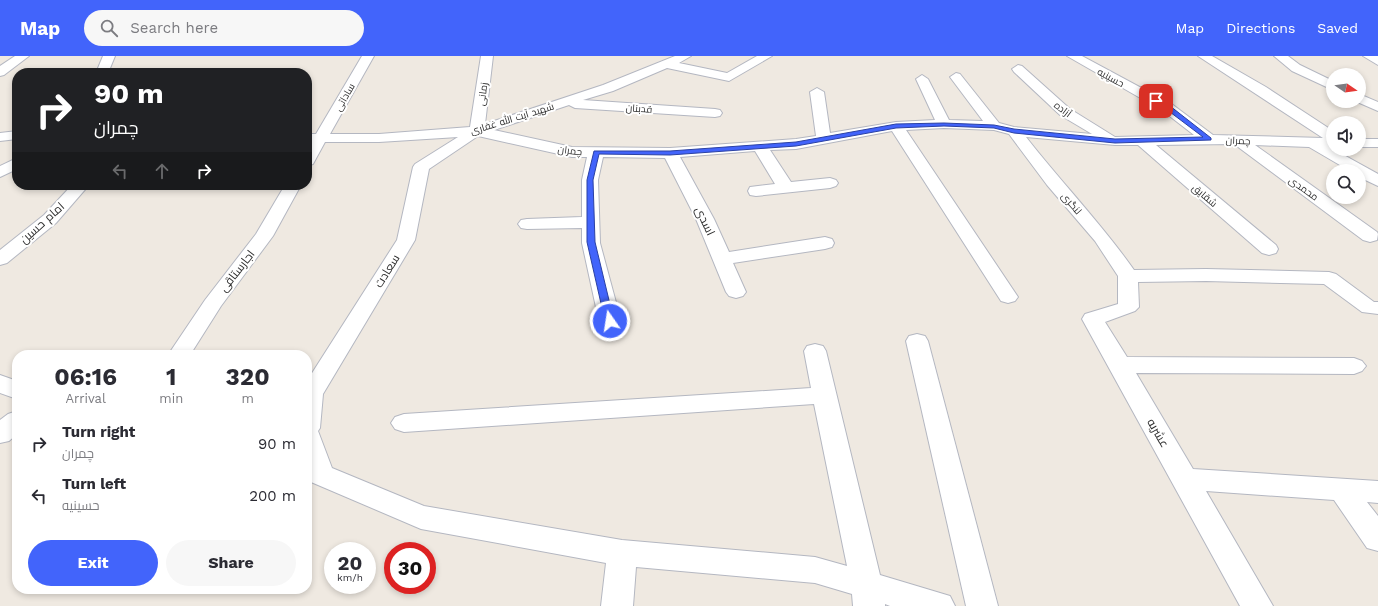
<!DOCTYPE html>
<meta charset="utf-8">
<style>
:root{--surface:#fff;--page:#f7f7f7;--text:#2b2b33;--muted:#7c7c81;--accent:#4264fb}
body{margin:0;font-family:"Work Sans",Cairo,sans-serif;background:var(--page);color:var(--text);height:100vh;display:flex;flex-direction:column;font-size:15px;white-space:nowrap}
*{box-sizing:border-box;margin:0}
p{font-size:13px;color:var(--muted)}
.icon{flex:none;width:22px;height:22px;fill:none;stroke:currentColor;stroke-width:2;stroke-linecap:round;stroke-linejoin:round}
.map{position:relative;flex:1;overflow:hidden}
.details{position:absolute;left:12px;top:294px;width:300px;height:244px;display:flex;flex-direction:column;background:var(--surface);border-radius:16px;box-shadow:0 2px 6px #0003}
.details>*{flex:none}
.hud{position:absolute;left:12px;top:12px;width:300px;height:122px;border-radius:16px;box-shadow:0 2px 6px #0003;background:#202124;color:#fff;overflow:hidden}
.needle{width:26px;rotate:103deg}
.buttons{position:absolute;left:1326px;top:12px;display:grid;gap:8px}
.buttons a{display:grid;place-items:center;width:40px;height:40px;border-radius:50%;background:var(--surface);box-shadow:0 2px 6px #0003;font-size:20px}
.speed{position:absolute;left:324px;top:486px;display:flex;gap:8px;font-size:20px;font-weight:700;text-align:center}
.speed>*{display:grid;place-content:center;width:52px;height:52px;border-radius:50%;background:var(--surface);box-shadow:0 2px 6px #0003;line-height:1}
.speed small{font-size:10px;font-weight:400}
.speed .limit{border:6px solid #d22;background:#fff;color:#111}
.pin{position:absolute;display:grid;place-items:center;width:34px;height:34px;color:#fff;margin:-17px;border-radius:8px;box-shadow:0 2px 6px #0006}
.me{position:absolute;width:44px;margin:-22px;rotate:347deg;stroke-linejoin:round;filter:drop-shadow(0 0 3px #0008)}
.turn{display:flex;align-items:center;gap:14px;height:84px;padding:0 16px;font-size:18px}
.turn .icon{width:52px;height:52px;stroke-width:2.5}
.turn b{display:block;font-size:28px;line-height:34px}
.lanes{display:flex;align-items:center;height:38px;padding:0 16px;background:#0003;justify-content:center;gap:20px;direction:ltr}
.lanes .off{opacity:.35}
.eta{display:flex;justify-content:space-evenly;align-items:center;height:68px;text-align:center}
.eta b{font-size:24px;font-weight:700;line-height:28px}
.action{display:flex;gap:8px;margin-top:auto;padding:8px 16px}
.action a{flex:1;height:46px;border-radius:24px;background:var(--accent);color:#fff;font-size:16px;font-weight:700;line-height:46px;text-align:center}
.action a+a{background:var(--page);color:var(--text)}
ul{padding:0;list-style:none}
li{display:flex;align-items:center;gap:12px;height:52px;padding:0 16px}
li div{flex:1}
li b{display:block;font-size:15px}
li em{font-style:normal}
header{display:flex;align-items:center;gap:24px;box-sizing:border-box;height:56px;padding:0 20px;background:var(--accent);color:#fff}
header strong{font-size:19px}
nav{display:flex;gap:22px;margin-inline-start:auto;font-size:14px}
.search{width:280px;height:36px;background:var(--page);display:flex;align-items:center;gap:10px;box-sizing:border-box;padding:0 14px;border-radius:22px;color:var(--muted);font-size:15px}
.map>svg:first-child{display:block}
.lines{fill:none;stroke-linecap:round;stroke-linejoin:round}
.minor-casing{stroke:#b4b7c1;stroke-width:2}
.minor{fill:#fff;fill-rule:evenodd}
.route{fill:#4264fb;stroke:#2b41a3}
.labels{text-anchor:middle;stroke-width:4;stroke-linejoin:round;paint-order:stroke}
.far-street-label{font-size:10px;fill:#2e2e2e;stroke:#fff}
.street-label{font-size:12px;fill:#2e2e2e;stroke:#fff}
</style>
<header>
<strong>Map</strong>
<div class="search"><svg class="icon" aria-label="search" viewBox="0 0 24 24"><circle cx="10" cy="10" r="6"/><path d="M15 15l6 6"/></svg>Search here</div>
<nav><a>Map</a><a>Directions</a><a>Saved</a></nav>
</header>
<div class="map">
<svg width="1378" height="550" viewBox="0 0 1378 550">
<rect width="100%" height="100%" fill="#efe9e1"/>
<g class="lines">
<defs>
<g id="minor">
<polygon points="15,0 29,0 4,19 0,20 0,10"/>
<polygon points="103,0 115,0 108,17 96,17"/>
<path d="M 362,0 L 374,0 L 330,78 L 379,78 L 470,71 L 481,0 L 493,0 L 485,68 L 603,29 L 675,0 L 691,0 L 679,7 L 727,17 L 757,0 L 772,0 L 729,25 L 667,12 L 613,35 L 583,44 L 715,53 L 720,54 L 722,57 L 720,60 L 715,61 L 575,52 L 569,49 L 494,74 L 572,91 L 670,92 L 796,83 L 816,80 L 810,36 L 817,32 L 824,36 L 830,77 L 896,66 L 935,64 L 916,23 L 922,19 L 928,23 L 949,64 L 983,65 L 950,21 L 956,17 L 960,18 L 999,67 L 1014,71 L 1092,78 L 1060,59 L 1014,16 L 1012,13 L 1018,9 L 1022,10 L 1070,53 L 1115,81 L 1194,79 L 1163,55 L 1067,0 L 1082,0 L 1173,49 L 1213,79 L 1323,82 L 1198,0 L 1212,0 L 1266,31 L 1333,75 L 1333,93 L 1378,118 L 1378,130 L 1359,121 L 1359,115 L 1350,115 L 1309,91 L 1255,89 L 1377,176 L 1378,178 L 1377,184 L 1370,186 L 1363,184 L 1234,88 L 1156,89 L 1276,189 L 1278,193 L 1276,197 L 1269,199 L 1262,197 L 1138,89 L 1115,89 L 1026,81 C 1061,126 1101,167 1134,214 L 1206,213 L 1329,216 L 1336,218 L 1374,246 L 1378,246 L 1378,258 L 1362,256 L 1324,228 L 1206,225 L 1138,226 L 1139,251 L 1135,255 L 1105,266 L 1127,301 L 1354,302 L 1362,305 L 1366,310 L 1362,315 L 1354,318 L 1136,317 L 1193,413 L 1378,425 L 1378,447 L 1367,446 L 1378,460 L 1378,495 L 1367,492 L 1334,444 L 1206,435 L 1273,550 L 1240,550 L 1082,263 L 1085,258 L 1118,248 L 1118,220 L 1095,185 L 1047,129 L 1009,78 L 994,74 L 944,72 L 906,74 L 1018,241 L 1015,245 L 1008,247 L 1001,245 L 892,75 L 796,93 L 770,94 L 791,126 L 830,122 L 836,124 L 838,127 L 836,130 L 830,132 L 756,140 L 750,139 L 748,135 L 750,131 L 775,128 L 755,95 L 680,101 L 714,163 L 729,196 L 825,181 L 832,183 L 834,187 L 832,191 L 825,193 L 733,207 L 746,236 L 743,240 L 736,242 L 729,240 L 726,236 L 696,163 L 665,102 L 603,101 L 598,124 L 600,187 L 621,265 L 618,270 L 610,272 L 602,270 L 599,265 L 582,187 L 582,172 L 527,173 L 521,172 L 518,168 L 521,164 L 527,163 L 582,161 L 582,124 L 587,101 L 572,101 L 478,80 L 429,113 L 415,184 L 323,338 L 320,372 L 318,375 L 332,412 L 424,450 L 622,484 L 815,501 L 847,510 L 814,348 L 404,376 L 395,373 L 391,367 L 395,361 L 404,358 L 811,332 L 804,295 L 807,290 L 815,288 L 823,290 L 826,295 L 880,519 L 950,540 L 955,550 L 890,550 L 885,548 L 885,550 L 853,550 L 852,538 L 815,527 L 636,511 L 633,550 L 601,550 L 606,507 L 421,473 L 311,426 L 307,418 L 307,325 L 397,184 L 413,111 L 415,108 L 458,81 L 379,86 L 325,86 L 313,108 L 307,110 L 307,92 L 310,86 L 307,86 L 307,78 L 316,78 Z"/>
<polygon points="1274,0 1288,0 1300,9 1333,25 1333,34 1292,15"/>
<polygon points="1363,0 1378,0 1378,9"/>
<polygon points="1359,38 1378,46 1378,55 1355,45 1359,45"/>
<polygon points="17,75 17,83 0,85 0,77"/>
<rect x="1359" y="83" width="19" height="8"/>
<polygon points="17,102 17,113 0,121 0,110"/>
<polygon points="72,129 89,129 56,167 7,207 0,209 0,194 44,159"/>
<polygon points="285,129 301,129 273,180 221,250 190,299 168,299 205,244 256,178"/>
<polygon points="917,278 925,280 928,285 998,550 966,550 906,285 909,280"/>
<polygon points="0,319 17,325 17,343 0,337"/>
<polygon points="17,355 17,378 9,385 0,387 0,364 8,358"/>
</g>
</defs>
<!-- minor casing -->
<use href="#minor" class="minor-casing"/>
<!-- minor -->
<use href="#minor" class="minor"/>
</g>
<!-- route -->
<polygon class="route" points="1156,43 1170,50 1211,82 1211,84 1115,87 1014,77 994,72 944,70 896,72 796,90 670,99 599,98 593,124 595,186 614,265 610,268 605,265 587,186 587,124 594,95 670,95 796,86 896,68 944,67 994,69 1014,73 1115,83 1203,81 1166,53 1154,46"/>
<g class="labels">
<!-- far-street labels -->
<g class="far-street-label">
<text transform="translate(1111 21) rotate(28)" y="4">حسینیه</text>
<text transform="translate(482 38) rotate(-82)" y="4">زمانی</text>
<text transform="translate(344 41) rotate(-60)" y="4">ساداتی</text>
<text transform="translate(639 52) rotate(4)" y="4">قدبنان</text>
<text transform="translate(1063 53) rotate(37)" y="4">آزاده</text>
<text transform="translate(512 62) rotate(-17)" y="4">شهید آیت الله غفاری</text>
<text transform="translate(1238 84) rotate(2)" y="4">چمران</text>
<text transform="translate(570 94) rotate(7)" y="4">چمران</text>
<text transform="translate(1304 132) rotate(36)" y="4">محمدی</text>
<text transform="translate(1205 139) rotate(40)" y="4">شقایق</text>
<text transform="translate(1072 147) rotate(49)" y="4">لنگری</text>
</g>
<!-- street labels -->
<g class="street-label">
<text transform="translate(705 165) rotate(65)" y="4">اسدی</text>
<text transform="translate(42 167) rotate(-42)" y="4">امام حسین</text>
<text transform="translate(237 215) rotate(-52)" y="4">اجارستاقی</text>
<text transform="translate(387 215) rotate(-58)" y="4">سعادت</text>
<text transform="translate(1158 377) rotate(60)" y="4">عشریه</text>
</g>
</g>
</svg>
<div class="buttons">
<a><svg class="needle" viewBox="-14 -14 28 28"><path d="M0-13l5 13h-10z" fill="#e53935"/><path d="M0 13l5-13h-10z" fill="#7c7c81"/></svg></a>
<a><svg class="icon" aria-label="sound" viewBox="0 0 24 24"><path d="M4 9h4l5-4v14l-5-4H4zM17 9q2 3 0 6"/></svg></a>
<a><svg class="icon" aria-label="search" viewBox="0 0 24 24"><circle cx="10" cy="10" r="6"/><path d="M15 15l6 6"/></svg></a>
</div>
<div class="speed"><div>20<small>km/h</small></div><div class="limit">30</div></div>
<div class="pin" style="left:1156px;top:45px;background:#d93025"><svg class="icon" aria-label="arrive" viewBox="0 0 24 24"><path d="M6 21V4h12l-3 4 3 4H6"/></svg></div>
<svg class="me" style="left:610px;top:265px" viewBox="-20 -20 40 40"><circle r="17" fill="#4264fb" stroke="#fff" stroke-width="3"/><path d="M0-11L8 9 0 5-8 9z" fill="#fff"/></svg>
<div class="hud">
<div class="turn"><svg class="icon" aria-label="right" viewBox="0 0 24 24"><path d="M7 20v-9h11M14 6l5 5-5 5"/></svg><div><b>90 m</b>چمران</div></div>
<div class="lanes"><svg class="icon off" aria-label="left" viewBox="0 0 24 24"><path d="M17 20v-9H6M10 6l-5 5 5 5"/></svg><svg class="icon off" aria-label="ahead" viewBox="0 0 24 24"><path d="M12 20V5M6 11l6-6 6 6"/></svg><svg class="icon" aria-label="right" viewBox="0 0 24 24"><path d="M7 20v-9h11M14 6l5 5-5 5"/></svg></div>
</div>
<section class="details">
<div class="eta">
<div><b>06:16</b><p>Arrival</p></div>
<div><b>1</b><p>min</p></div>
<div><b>320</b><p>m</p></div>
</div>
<ul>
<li><svg class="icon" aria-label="right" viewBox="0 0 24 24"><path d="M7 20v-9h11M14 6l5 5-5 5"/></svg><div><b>Turn right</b><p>چمران</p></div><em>90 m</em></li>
<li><svg class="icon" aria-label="left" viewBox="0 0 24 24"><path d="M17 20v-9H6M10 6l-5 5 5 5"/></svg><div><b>Turn left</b><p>حسینیه</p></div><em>200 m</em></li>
</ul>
<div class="action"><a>Exit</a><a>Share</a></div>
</section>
</div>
